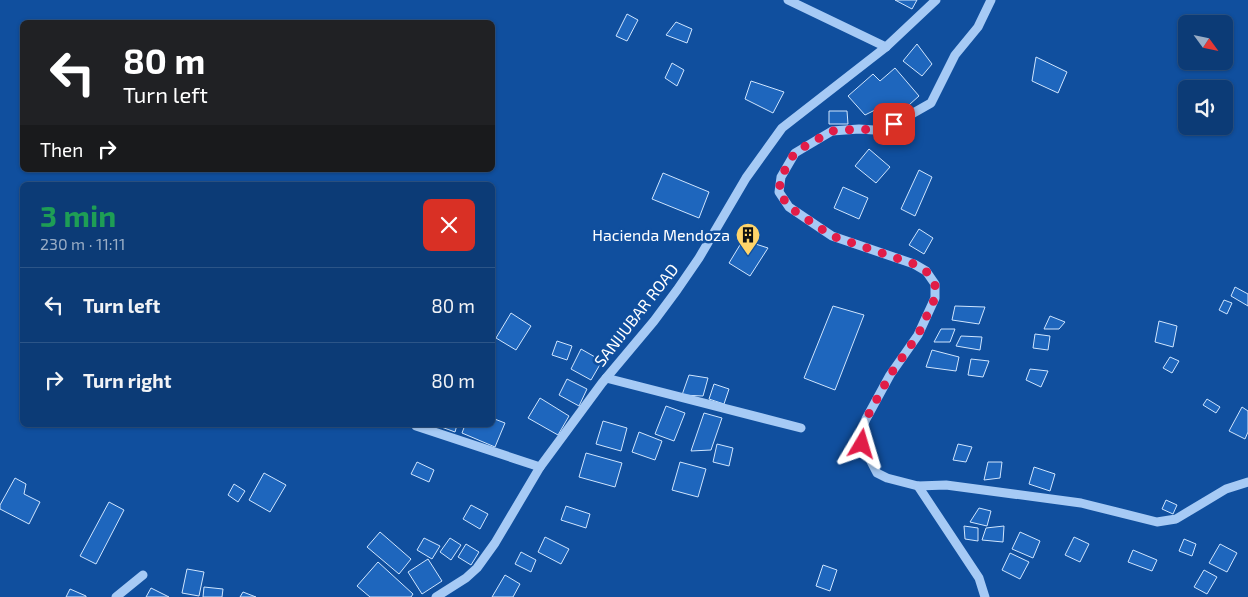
<!DOCTYPE html>
<meta charset="utf-8">
<style>
:root{--surface:#0c3b76;--page:#15427b;--text:#f1f3f6;--muted:#9aadc5;--line:#2c5588}
body{margin:0;font-family:"Exo 2",sans-serif;background:var(--page);color:var(--text);height:100vh;display:flex;flex-direction:column;font-size:19px;white-space:nowrap}
*{box-sizing:border-box;margin:0}
p{font-size:16px;color:var(--muted)}
.icon{flex:none;width:28px;height:28px;fill:none;stroke:currentColor;stroke-width:2;stroke-linecap:round;stroke-linejoin:round}
.map{position:relative;flex:1;overflow:hidden}
.panel{position:absolute;left:20px;top:182px;width:475px;height:245px;display:flex;flex-direction:column;background:var(--surface);border-radius:8px;box-shadow:0 1px 4px #0004,0 0 0 1px var(--line)}
.panel>*{flex:none}
.banner{position:absolute;left:20px;top:20px;width:475px;height:152px;border-radius:8px;box-shadow:0 1px 4px #0004,0 0 0 1px var(--line);background:#202124;color:#fff;overflow:hidden}
.needle{width:32px;rotate:123deg}
.tools{position:absolute;left:1178px;top:15px;display:grid;gap:10px}
.tools a{display:grid;place-items:center;width:55px;height:55px;border-radius:8px;background:var(--surface);box-shadow:0 1px 4px #0004,0 0 0 1px var(--line);font-size:25px}
.pin{position:absolute;display:grid;place-items:center;width:42px;height:42px;color:#fff;margin:-21px;border-radius:10px;box-shadow:0 2px 8px #0006}
.me{position:absolute;width:55px;margin:-28px;rotate:7deg;stroke-linejoin:round;filter:drop-shadow(0 0 4px #0008)}
.turn{display:flex;align-items:center;gap:18px;height:105px;padding:0 20px;font-size:22px}
.turn .icon{width:65px;height:65px;stroke-width:2.5}
.turn b{display:block;font-size:35px;line-height:42px}
.then{display:flex;align-items:center;height:48px;padding:0 20px;background:#0003;gap:10px;font-size:19px}
.round{display:grid;place-items:center;flex:none;width:52px;height:52px;border-radius:8px;background:var(--page)}
.headline{display:flex;align-items:center;justify-content:space-between;height:85px;padding:0 20px}
h1{font-size:30px;font-weight:700;line-height:38px;color:#1e9e55}
ul{padding:0;list-style:none}
li{display:flex;align-items:center;gap:15px;height:75px;padding:0 20px;border-top:1px solid var(--line)}
li div{flex:1}
li b{display:block;font-size:19px}
li em{font-style:normal}
.map>svg:first-child{display:block}
.building{fill:#1e66bd;stroke:#cfe5fe}
.lines{fill:none;stroke-linecap:round;stroke-linejoin:round}
.minor{stroke:#a6caf5;stroke-width:9}
.route{stroke:#e11d48;stroke-width:9;stroke-dasharray:0 16.2}
.labels{text-anchor:middle;stroke-width:5;stroke-linejoin:round;paint-order:stroke}
.poi-label{font-size:16px;fill:#fff;stroke:#104f9e;text-anchor:end}
.street-label{font-size:16px;fill:#fff;stroke:#104f9e}
</style>
<div class="map">
<svg width="1248" height="597" viewBox="0 0 1248 597">
<rect width="100%" height="100%" fill="#104f9e"/>
<!-- building -->
<g class="building">
<polygon points="895,0 917,0 912,9"/>
<polygon points="627,14 638,20 627,41 616,36"/>
<polygon points="676,22 692,29 687,43 666,35"/>
<polygon points="917,44 932,64 922,76 903,61"/>
<polygon points="1036,57 1067,72 1058,93 1032,81"/>
<polygon points="672,63 684,70 677,86 665,78"/>
<polygon points="895,68 919,96 891,121 879,108 865,115 848,96 873,74 880,81"/>
<polygon points="751,81 784,92 773,113 745,99"/>
<polygon points="829,111 847,111 848,124 829,124"/>
<polygon points="869,149 890,167 876,183 855,166"/>
<polygon points="919,170 932,177 915,216 901,209"/>
<polygon points="663,173 709,192 699,218 652,199"/>
<polygon points="843,187 868,198 859,219 834,208"/>
<polygon points="919,229 933,238 924,254 909,245"/>
<polygon points="743,240 768,248 750,276 729,263"/>
<polygon points="1235,287 1248,294 1248,306 1231,296"/>
<polygon points="1224,300 1232,303 1227,314 1219,310"/>
<polygon points="833,306 864,315 835,390 804,378"/>
<polygon points="955,306 985,307 979,324 952,320"/>
<polygon points="511,313 531,326 516,350 496,338"/>
<polygon points="1050,316 1065,322 1059,329 1044,329"/>
<polygon points="1159,321 1177,326 1173,347 1155,342"/>
<polygon points="941,329 955,329 950,342 934,342"/>
<polygon points="1035,334 1050,336 1048,350 1033,348"/>
<polygon points="961,336 982,337 980,350 956,346"/>
<polygon points="557,341 572,346 567,360 552,355"/>
<polygon points="581,349 602,361 591,380 571,369"/>
<polygon points="932,350 959,357 956,371 926,367"/>
<polygon points="1170,357 1179,361 1172,373 1163,368"/>
<polygon points="971,359 989,361 983,377 968,375"/>
<polygon points="1030,369 1048,371 1041,387 1026,380"/>
<polygon points="689,375 708,378 703,396 682,395"/>
<polygon points="567,379 587,389 579,406 559,395"/>
<polygon points="714,384 729,389 724,404 709,399"/>
<polygon points="540,398 569,416 558,435 528,418"/>
<polygon points="1207,399 1220,407 1216,413 1203,405"/>
<polygon points="666,406 685,413 674,441 655,434"/>
<polygon points="1242,407 1248,411 1248,432 1245,439 1229,431"/>
<polygon points="704,413 722,418 711,450 691,451"/>
<polygon points="492,418 505,423 495,447 462,433 465,425 492,425"/>
<polygon points="603,421 627,428 621,451 596,444"/>
<polygon points="436,425 457,425 455,432"/>
<polygon points="639,432 662,441 655,460 632,452"/>
<polygon points="717,444 733,448 729,466 713,462"/>
<polygon points="958,444 972,447 966,462 953,460"/>
<polygon points="586,453 622,463 615,487 579,477"/>
<polygon points="417,462 434,470 429,482 411,474"/>
<polygon points="680,462 706,469 698,497 672,490"/>
<polygon points="988,462 1002,462 1000,478 984,480"/>
<polygon points="1034,467 1055,474 1050,491 1029,484"/>
<polygon points="264,473 286,485 270,512 249,500"/>
<polygon points="15,478 26,484 24,494 40,502 29,524 0,509 0,505"/>
<polygon points="234,484 245,491 238,502 228,495"/>
<polygon points="1166,500 1177,505 1173,514 1162,509"/>
<polygon points="109,502 124,510 96,564 80,556"/>
<polygon points="471,505 488,514 480,529 463,519"/>
<polygon points="566,506 590,514 586,528 561,520"/>
<polygon points="979,508 991,511 987,526 970,522"/>
<polygon points="964,526 978,528 978,541 965,539"/>
<polygon points="1004,526 1003,542 982,540 986,528"/>
<polygon points="380,532 411,559 399,574 367,547"/>
<polygon points="1020,532 1040,541 1033,558 1012,549"/>
<polygon points="545,537 569,549 561,564 538,552"/>
<polygon points="1074,537 1089,544 1080,562 1065,555"/>
<polygon points="424,538 440,546 432,559 417,550"/>
<polygon points="450,538 461,545 451,560 440,552"/>
<polygon points="1184,539 1196,544 1192,556 1179,551"/>
<polygon points="466,544 479,552 471,565 458,557"/>
<polygon points="1220,544 1237,553 1227,572 1209,563"/>
<polygon points="1133,550 1157,560 1152,571 1128,562"/>
<polygon points="521,552 536,560 531,572 515,564"/>
<polygon points="1010,553 1029,562 1020,579 1002,570"/>
<polygon points="428,559 442,581 422,594 408,572"/>
<polygon points="378,562 413,594 411,597 370,597 357,586"/>
<polygon points="823,565 837,570 830,591 816,586"/>
<polygon points="187,569 204,572 199,596 182,593"/>
<polygon points="1204,570 1217,577 1207,594 1194,587"/>
<polygon points="505,575 520,584 513,597 492,597"/>
<polygon points="204,587 223,589 222,597 203,597"/>
<polygon points="151,588 169,597 146,597"/>
<polygon points="70,589 86,596 86,597 66,597"/>
<polygon points="243,592 256,597 240,597"/>
</g>
<g class="lines">
<!-- minor -->
<g class="minor">
<polyline points="788,0 886,47"/>
<polyline points="991,0 978,27 955,55 931,103 894,124 874,130 859,129 832,131 795,153 781,177 779,192 789,207 832,236 914,264 926,271 935,284 935,298 918,335 890,375 866,419 861,431 862,444 877,473 887,478 918,486 946,485 1081,503 1157,522 1176,519 1226,489 1248,482"/>
<polyline points="606,378 801,428"/>
<polyline points="416,426 540,467"/>
<polyline points="918,486 979,578 985,597"/>
<polyline points="116,597 143,575"/>
<polyline points="436,597 466,578 477,568 495,543 540,467 602,383 654,321 677,290 699,258 746,178 782,128 886,47 936,0"/>
</g>
</g>
<g class="lines">
<!-- route -->
<polyline class="route" points="862,444 861,431 866,419 890,375 918,335 935,298 935,284 926,271 914,264 832,236 789,207 779,192 781,177 795,152 832,131 859,129 874,130 894,124"/>
</g>
<!-- icons -->
<defs>
<symbol id="building-pin" viewBox="-11 -11 22 30"><path d="M0 17L-7.5 6A9.5 9.5 0 1 1 7.5 6Z" fill="#ffd46a" stroke="#104f9e"/><path d="M-4-6H4V6H1V3H-1V6H-4ZM-2.5-4.3h1.7v1.8h-1.7ZM.8-4.3h1.7v1.8H.8ZM-2.5-1h1.7V.8h-1.7ZM.8-1h1.7V.8H.8Z" fill="#111"/></symbol>
</defs>
<g fill-rule="evenodd">
<use href="#building-pin" x="734" y="221" width="28" height="38"/>
</g>
<g class="labels">
<!-- poi labels -->
<g class="poi-label">
<text x="730" y="241">Hacienda Mendoza</text>
</g>
<!-- street labels -->
<g class="street-label">
<text transform="translate(636 315) rotate(-52)" y="6">SANIJUBAR ROAD</text>
</g>
</g>
</svg>
<div class="tools">
<a><svg class="needle" viewBox="-14 -14 28 28"><path d="M0-13l5 13h-10z" fill="#e53935"/><path d="M0 13l5-13h-10z" fill="#9aadc5"/></svg></a>
<a><svg class="icon" aria-label="sound" viewBox="0 0 24 24"><path d="M4 9h4l5-4v14l-5-4H4zM17 9q2 3 0 6"/></svg></a>
</div>
<div class="pin" style="left:894px;top:124px;background:#d93025"><svg class="icon" aria-label="arrive" viewBox="0 0 24 24"><path d="M6 21V4h12l-3 4 3 4H6"/></svg></div>
<svg class="me" style="left:862px;top:444px" viewBox="-20 -20 40 40"><path d="M0-17L14 15 0 8-14 15z" fill="#e11d48" stroke="#fff" stroke-width="4"/></svg>
<div class="banner">
<div class="turn"><svg class="icon" aria-label="left" viewBox="0 0 24 24"><path d="M17 20v-9H6M10 6l-5 5 5 5"/></svg><div><b>80 m</b>Turn left</div></div>
<div class="then">Then<svg class="icon" aria-label="right" viewBox="0 0 24 24"><path d="M7 20v-9h11M14 6l5 5-5 5"/></svg></div>
</div>
<section class="panel">
<div class="headline"><div><h1>3 min</h1><p>230 m · 11:11</p></div><a class="round" style="background:#d93025;color:#fff"><svg class="icon" aria-label="close" viewBox="0 0 24 24"><path d="M6 6l12 12M18 6L6 18"/></svg></a></div>
<ul>
<li><svg class="icon" aria-label="left" viewBox="0 0 24 24"><path d="M17 20v-9H6M10 6l-5 5 5 5"/></svg><div><b>Turn left</b></div><em>80 m</em></li>
<li><svg class="icon" aria-label="right" viewBox="0 0 24 24"><path d="M7 20v-9h11M14 6l5 5-5 5"/></svg><div><b>Turn right</b></div><em>80 m</em></li>
</ul>
</section>
</div>
